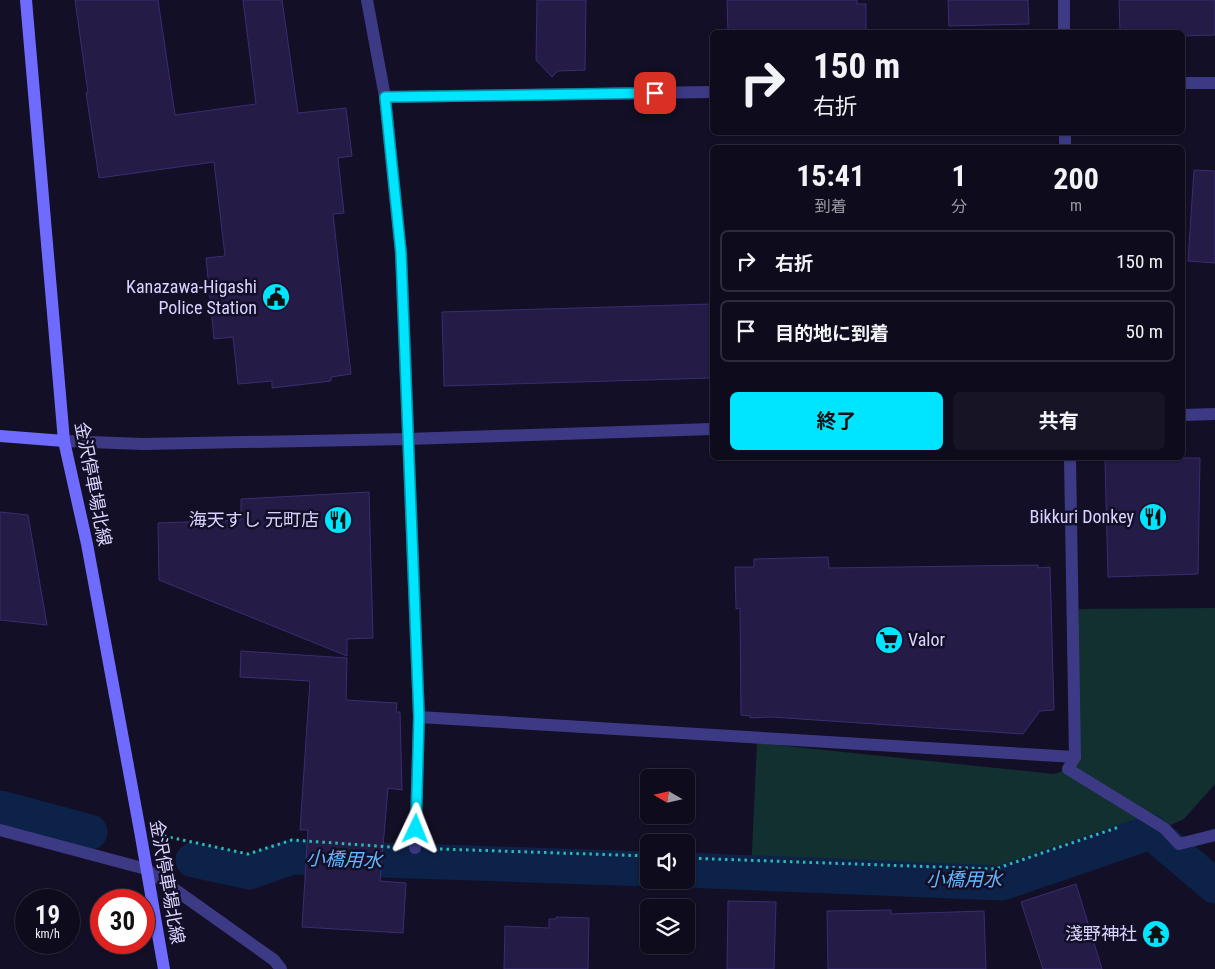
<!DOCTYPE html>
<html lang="ja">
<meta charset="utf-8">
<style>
:root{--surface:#0e0b1c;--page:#171425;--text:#f1f3f6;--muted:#9b9ba3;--line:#2e2b3b;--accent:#00e5ff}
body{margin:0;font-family:"Roboto Condensed","Noto Sans JP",sans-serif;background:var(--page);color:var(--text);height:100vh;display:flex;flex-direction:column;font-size:19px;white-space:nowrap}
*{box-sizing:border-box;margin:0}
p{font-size:16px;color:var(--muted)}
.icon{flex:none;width:28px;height:28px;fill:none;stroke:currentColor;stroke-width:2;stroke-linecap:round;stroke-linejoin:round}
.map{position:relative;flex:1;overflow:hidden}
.sheet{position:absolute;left:710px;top:145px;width:475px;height:315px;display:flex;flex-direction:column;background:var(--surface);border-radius:8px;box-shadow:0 1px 4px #0004,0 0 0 1px var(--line)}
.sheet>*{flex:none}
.guide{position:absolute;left:710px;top:30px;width:475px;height:105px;border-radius:8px;box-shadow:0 1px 4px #0004,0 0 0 1px var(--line);background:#0e0b1c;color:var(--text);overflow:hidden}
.needle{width:32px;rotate:279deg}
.controls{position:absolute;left:640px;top:769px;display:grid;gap:10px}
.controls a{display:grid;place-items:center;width:55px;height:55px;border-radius:8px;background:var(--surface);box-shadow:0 1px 4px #0004,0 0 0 1px var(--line);font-size:25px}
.speed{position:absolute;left:15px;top:889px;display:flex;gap:10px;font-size:25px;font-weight:700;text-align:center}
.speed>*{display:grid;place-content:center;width:65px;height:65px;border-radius:50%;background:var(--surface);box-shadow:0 1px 4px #0004,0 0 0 1px var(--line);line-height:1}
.speed small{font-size:12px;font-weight:400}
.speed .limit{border:8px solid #d22;background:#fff;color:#111}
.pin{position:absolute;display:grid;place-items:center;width:42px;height:42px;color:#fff;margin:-21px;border-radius:10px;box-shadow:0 2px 8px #0006}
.me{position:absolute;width:55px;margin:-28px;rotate:2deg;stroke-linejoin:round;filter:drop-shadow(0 0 4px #0008)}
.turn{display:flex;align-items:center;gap:18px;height:105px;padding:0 20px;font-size:22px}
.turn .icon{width:65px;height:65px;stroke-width:2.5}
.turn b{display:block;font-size:35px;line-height:42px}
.eta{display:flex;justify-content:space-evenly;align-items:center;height:85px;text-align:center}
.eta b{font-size:30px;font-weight:700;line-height:35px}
.action{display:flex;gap:10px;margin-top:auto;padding:10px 20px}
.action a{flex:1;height:58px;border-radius:8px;background:var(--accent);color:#111;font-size:20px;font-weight:700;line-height:58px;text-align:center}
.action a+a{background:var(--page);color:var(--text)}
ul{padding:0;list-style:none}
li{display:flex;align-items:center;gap:15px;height:62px;margin:0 10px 8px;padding:0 10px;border:2px solid var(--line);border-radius:8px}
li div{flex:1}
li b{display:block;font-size:19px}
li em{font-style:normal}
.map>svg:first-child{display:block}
.green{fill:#12302f}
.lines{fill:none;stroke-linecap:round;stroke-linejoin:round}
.canal{stroke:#0c2248;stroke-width:35}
.building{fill:#241b47;stroke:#3b2d73}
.path{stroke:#2fb8b0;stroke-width:3;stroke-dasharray:2.5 4;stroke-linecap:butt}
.minor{stroke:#3d3a85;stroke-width:12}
.tertiary{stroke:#3d3a85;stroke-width:12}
.secondary{stroke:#6f6bff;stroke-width:12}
.route-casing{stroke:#0095a6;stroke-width:12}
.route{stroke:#00e5ff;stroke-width:9}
.labels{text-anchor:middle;stroke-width:5;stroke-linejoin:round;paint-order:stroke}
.poi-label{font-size:18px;fill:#d9d4ff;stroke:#130f26;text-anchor:end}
.street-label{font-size:18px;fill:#d9d4ff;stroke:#130f26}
.water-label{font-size:19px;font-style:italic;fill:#62b6ff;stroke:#130f26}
</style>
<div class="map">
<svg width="1215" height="969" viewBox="0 0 1215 969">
<rect width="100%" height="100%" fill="#130f26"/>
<!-- green -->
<polygon class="green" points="1215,608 1215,784 1184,819 1164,828 1002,883 751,872 757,743 1054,774 1068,769 1079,609"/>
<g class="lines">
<!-- canal -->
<g class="canal">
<polyline points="0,808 90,832"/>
<polyline points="193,860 249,872 292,857 649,869"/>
<polyline points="686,870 1002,883 1151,832 1215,886"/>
</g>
</g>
<!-- building -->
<g class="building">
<polygon points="75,0 158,0 175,115 256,104 243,0 282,0 298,113 346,108 352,156 338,158 344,213 333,214 351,374 331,377 331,381 272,388 272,381 238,384 233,337 214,339 206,258 225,256 214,162 99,178 86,93 88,93"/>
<polygon points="537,0 586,0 585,70 558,71 552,77 536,60"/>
<polygon points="727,0 857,0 857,4 866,4 866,32 728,32"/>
<polygon points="948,0 1028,0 1029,24 949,26"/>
<polygon points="1119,0 1215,0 1215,35 1182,36 1182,32 1120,32"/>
<polygon points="1194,170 1215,171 1215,263 1188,261"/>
<polygon points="712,304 712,378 444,386 442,312"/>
<polygon points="1133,458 1200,458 1198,574 1108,577 1105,460"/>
<polygon points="369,492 373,638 347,639 347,656 159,580 158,523 241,520 241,499"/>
<polygon points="0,512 28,515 47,625 0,620"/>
<polygon points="828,557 829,568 1038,565 1038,568 1050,567 1054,710 1040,711 1023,734 771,717 750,718 750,716 741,715 740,608 736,609 735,567 754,567 754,559"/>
<polygon points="241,651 347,658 346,700 397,703 396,712 400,712 402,790 388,788 380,881 406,883 403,933 302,927 308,830 300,830 310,681 240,677"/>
<polygon points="1076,884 1102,969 1043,969 1021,902"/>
<polygon points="728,901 776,902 774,969 727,969"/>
<polygon points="891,910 891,914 984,911 986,969 828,969 827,911"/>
<polygon points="556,917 589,918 588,969 504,969 505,926 549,928 549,919 556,919"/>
</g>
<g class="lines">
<!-- path -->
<g class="path">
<polyline points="164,836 248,854 292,840 391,847"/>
<polyline points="440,849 649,856"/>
<polyline points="686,858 995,869 1119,827"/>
</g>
<!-- minor -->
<g class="minor">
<polyline points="367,0 385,97 401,253 419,717 415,848"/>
<polyline points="1064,0 1064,32"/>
<polyline points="1182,83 1215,83"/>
<polyline points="385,97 712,92"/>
<polyline points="1065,132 1065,148"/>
<polyline points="1070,458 1075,757 1068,769 1164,828 1179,844 1215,835"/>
<polyline points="419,717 1075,757"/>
<polyline points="0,830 146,869 274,960 281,969"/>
</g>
<!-- tertiary -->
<g class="tertiary">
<polyline points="1182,415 1215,414"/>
<polyline points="64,441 143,444 407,439 712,429"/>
</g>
<!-- secondary -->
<g class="secondary">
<polyline points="26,0 64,441 87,544 140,831 164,969"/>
<polyline points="0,436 64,441"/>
</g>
</g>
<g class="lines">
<defs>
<polyline id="route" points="416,829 419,717 401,253 385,97 655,93"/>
</defs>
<!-- route casing -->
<use href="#route" class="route-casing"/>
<!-- route -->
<use href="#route" class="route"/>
</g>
<!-- icons -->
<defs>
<symbol id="civic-disc" viewBox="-11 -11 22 22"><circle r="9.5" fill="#00e5ff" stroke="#130f26"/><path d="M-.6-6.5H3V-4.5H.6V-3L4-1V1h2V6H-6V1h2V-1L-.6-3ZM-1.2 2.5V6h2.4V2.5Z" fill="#111"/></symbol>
<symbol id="restaurant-disc" viewBox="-11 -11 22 22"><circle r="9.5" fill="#00e5ff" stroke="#130f26"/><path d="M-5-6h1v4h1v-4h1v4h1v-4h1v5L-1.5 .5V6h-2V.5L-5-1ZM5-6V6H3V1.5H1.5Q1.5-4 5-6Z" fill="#111"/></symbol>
<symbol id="supermarket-disc" viewBox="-11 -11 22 22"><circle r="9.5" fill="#00e5ff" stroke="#130f26"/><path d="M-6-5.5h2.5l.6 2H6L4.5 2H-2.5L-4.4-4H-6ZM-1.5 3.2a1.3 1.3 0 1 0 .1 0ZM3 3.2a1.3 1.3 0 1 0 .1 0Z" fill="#111"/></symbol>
<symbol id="temple-disc" viewBox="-11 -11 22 22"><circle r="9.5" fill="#00e5ff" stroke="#130f26"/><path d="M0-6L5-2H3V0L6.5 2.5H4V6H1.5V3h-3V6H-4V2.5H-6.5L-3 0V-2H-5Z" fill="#111"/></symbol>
</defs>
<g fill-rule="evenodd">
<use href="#civic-disc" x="260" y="281" width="32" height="32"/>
<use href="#restaurant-disc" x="1137" y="501" width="32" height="32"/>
<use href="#restaurant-disc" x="322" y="504" width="32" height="32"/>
<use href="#supermarket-disc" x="873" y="624" width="32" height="32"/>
<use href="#temple-disc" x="1140" y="918" width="32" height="32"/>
</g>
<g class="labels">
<!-- poi labels -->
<g class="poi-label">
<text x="257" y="293">Kanazawa-Higashi<tspan x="257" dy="21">Police Station</tspan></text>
<text x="1134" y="523">Bikkuri Donkey</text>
<text x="319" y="526">海天すし 元町店</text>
<text x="908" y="646" text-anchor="start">Valor</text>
<text x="1137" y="940">淺野神社</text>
</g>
<!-- street labels -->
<g class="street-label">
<text transform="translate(93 484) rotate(79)" y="6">金沢停車場北線</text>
<text transform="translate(167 882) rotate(80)" y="6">金沢停車場北線</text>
</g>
<!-- water labels -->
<g class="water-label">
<text transform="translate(344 859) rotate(2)" y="7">小橋用水</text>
<text x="964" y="886">小橋用水</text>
</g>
</g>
</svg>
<div class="controls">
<a><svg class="needle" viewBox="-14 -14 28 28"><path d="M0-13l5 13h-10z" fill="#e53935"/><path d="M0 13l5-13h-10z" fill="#9b9ba3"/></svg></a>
<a><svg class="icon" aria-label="sound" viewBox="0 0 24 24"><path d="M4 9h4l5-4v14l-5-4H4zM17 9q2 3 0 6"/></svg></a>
<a><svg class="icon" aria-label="layers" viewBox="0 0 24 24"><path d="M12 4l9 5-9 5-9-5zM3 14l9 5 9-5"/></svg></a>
</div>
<div class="speed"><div>19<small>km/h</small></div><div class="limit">30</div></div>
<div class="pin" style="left:655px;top:93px;background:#d93025"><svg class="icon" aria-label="arrive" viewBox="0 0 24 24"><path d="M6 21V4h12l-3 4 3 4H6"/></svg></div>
<svg class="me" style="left:416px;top:829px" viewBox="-20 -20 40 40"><path d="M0-17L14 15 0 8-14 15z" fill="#00e5ff" stroke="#fff" stroke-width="4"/></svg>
<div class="guide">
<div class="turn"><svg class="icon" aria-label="right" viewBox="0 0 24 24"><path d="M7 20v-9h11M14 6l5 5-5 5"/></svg><div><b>150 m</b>右折</div></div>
</div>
<section class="sheet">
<div class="eta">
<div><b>15:41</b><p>到着</p></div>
<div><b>1</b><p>分</p></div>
<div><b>200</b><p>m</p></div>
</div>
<ul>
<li><svg class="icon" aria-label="right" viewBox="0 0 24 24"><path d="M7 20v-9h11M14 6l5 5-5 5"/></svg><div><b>右折</b></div><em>150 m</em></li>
<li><svg class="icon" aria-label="arrive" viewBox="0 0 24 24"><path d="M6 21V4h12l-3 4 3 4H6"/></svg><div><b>目的地に到着</b></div><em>50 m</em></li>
</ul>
<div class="action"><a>終了</a><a>共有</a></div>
</section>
</div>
